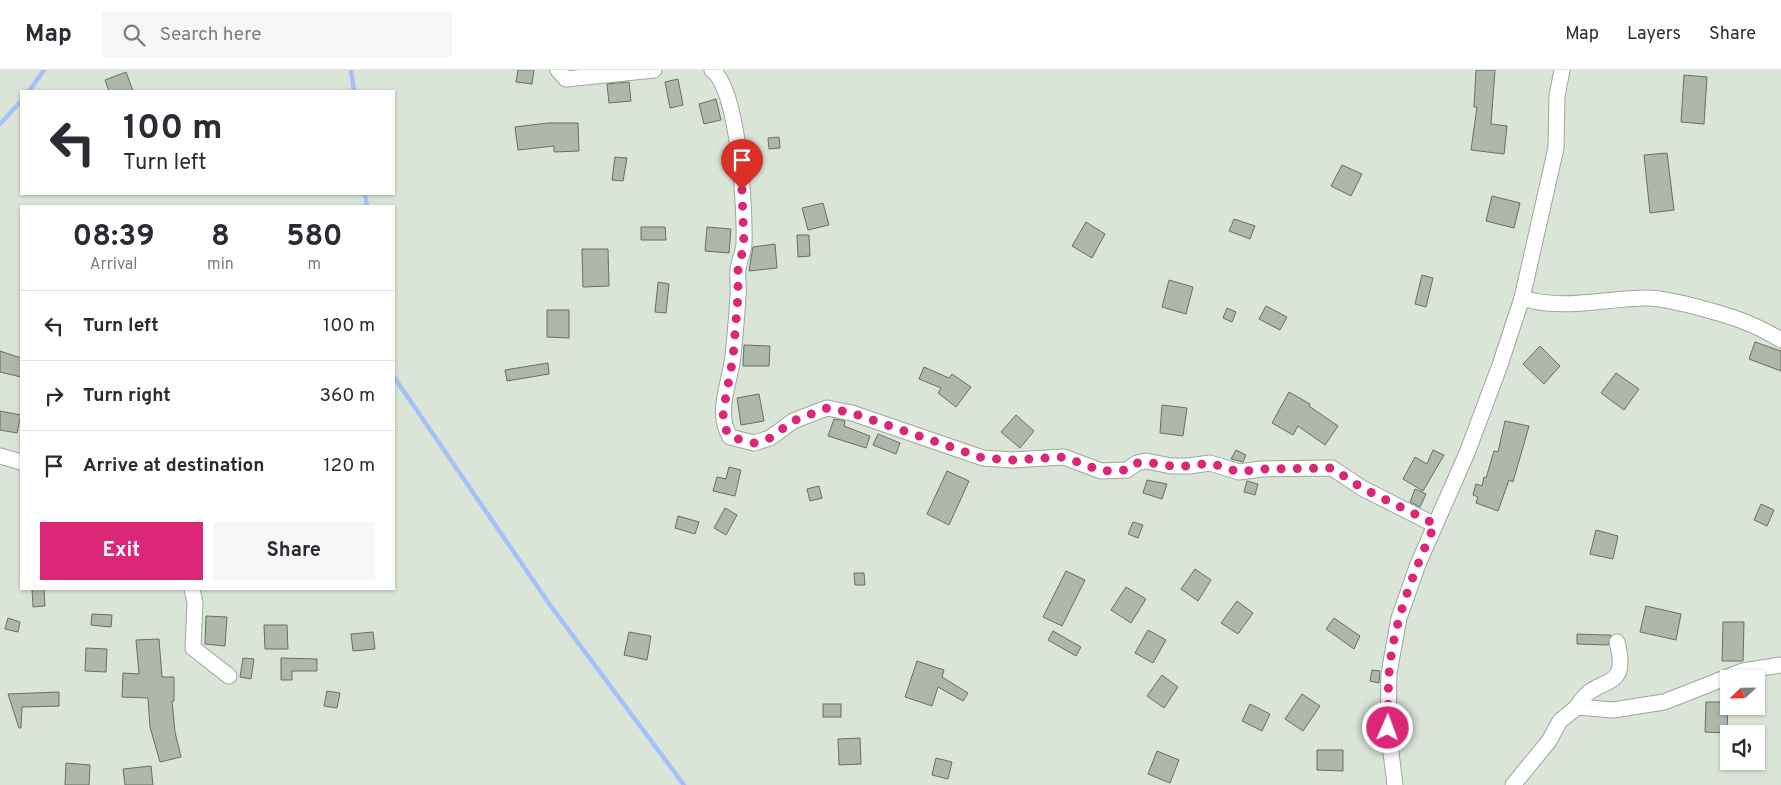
<!DOCTYPE html>
<style>
:root{--surface:#fff;--page:#f7f7f7;--text:#2b2b33;--muted:#7c7c81;--line:#e1e1e2;--accent:#db2777}
body{margin:0;font-family:Overpass,sans-serif;background:var(--page);color:var(--text);height:100vh;display:flex;flex-direction:column;font-size:19px;white-space:nowrap}
*{box-sizing:border-box;margin:0}
p{font-size:16px;color:var(--muted)}
.icon{flex:none;width:28px;height:28px;fill:none;stroke:currentColor;stroke-width:2;stroke-linecap:round;stroke-linejoin:round}
.map{position:relative;flex:1;overflow:hidden}
.drawer{position:absolute;left:20px;top:135px;width:375px;height:385px;display:flex;flex-direction:column;background:var(--surface);border-radius:0px;box-shadow:0 1px 4px #0004}
.drawer>*{flex:none}
.hud{position:absolute;left:20px;top:20px;width:375px;height:105px;border-radius:0px;box-shadow:0 1px 4px #0004;background:#fff;color:var(--text);overflow:hidden}
.needle{width:32px;rotate:248deg}
.buttons{position:absolute;left:1720px;top:600px;display:grid;gap:10px}
.buttons a{display:grid;place-items:center;width:45px;height:45px;border-radius:0px;background:var(--surface);box-shadow:0 1px 4px #0004;font-size:25px}
.pin{position:absolute;display:grid;place-items:center;width:42px;height:42px;color:#fff;margin:-51px -21px;border-radius:50% 50% 50% 0;rotate:-45deg;box-shadow:0 0 5px #0007}
.pin .icon{rotate:45deg}
.me{position:absolute;width:55px;margin:-28px;rotate:2deg;stroke-linejoin:round;filter:drop-shadow(0 0 4px #0008)}
.turn{display:flex;align-items:center;gap:18px;height:105px;padding:0 20px;font-size:22px}
.turn .icon{width:65px;height:65px;stroke-width:2.5}
.turn b{display:block;font-size:35px;line-height:42px}
.eta{display:flex;justify-content:space-evenly;align-items:center;height:85px;text-align:center}
.eta b{font-size:30px;font-weight:700;line-height:35px}
.button{display:flex;gap:10px;margin-top:auto;padding:10px 20px}
.button a{flex:1;height:58px;border-radius:0px;background:var(--accent);color:#fff;font-size:20px;font-weight:700;line-height:58px;text-align:center}
.button a+a{background:var(--page);color:var(--text)}
ul{padding:0;list-style:none}
li{display:flex;align-items:center;gap:15px;height:70px;padding:0 20px;border-top:1px solid var(--line)}
li div{flex:1}
li b{display:block;font-size:19px}
li em{font-style:normal}
header{display:flex;align-items:center;gap:30px;box-sizing:border-box;height:70px;padding:0 25px;background:var(--surface);border-bottom:1px solid var(--line)}
header strong{font-size:24px}
nav{display:flex;gap:28px;margin-inline-start:auto;font-size:18px}
.search{width:350px;height:45px;background:var(--page);display:flex;align-items:center;gap:12px;box-sizing:border-box;padding:0 18px;border-radius:0px;color:var(--muted);font-size:19px}
.map>svg:first-child{display:block}
.lines{fill:none;stroke-linecap:round;stroke-linejoin:round}
.stream{stroke:#a7c1f8;stroke-width:4.5}
.building{fill:#aeb7aa;stroke:#676f63}
.minor-casing{stroke:#9ea79a;stroke-width:17}
.minor{stroke:#fff;stroke-width:15}
.route{stroke:#db2777;stroke-width:9;stroke-dasharray:0 16.2}
</style>
<header>
<strong>Map</strong>
<div class="search"><svg class="icon" aria-label="search" viewBox="0 0 24 24"><circle cx="10" cy="10" r="6"/><path d="M15 15l6 6"/></svg>Search here</div>
<nav><a>Map</a><a>Layers</a><a>Share</a></nav>
</header>
<div class="map">
<svg width="1781" height="715" viewBox="0 0 1781 715">
<rect width="100%" height="100%" fill="#dae4d7"/>
<g class="lines">
<!-- stream -->
<g class="stream">
<polyline points="351,0 354,21"/>
<polyline points="29,21 44,0"/>
<polyline points="0,54 21,31"/>
<polyline points="365,124 367,136"/>
<polyline points="394,307 550,535 684,715"/>
</g>
</g>
<!-- building -->
<g class="building">
<polygon points="518,0 534,0 532,14 516,12"/>
<polygon points="1476,0 1495,0 1491,54 1507,56 1504,84 1471,80 1477,37 1474,37"/>
<polygon points="126,2 133,21 109,21 105,10"/>
<polygon points="1684,5 1707,7 1704,54 1681,52"/>
<polygon points="678,9 683,35 670,38 665,12"/>
<polygon points="629,12 631,31 609,33 607,14"/>
<polygon points="716,29 721,50 704,54 699,34"/>
<polygon points="548,53 578,53 579,81 554,82 554,76 518,80 515,57"/>
<polygon points="779,67 780,78 769,79 768,68"/>
<polygon points="1667,83 1674,140 1650,143 1644,85"/>
<polygon points="615,87 627,88 623,111 612,110"/>
<polygon points="1342,95 1362,104 1351,126 1331,116"/>
<polygon points="1492,126 1520,133 1514,158 1486,151"/>
<polygon points="823,133 829,155 808,160 802,138"/>
<polygon points="1234,149 1255,156 1250,169 1229,161"/>
<polygon points="1086,152 1105,164 1092,188 1072,176"/>
<polygon points="641,157 665,157 666,170 641,170"/>
<polygon points="707,157 731,159 729,183 705,181"/>
<polygon points="797,165 809,165 810,186 798,187"/>
<polygon points="775,174 777,198 749,201 753,177"/>
<polygon points="582,179 608,179 609,216 583,217"/>
<polygon points="1422,205 1433,208 1426,237 1415,234"/>
<polygon points="1169,210 1193,217 1186,244 1162,237"/>
<polygon points="658,212 669,214 666,243 655,242"/>
<polygon points="1266,236 1287,247 1280,260 1259,249"/>
<polygon points="1227,238 1236,242 1232,252 1223,248"/>
<polygon points="547,240 569,240 569,268 547,267"/>
<polygon points="1755,272 1781,281 1781,301 1749,289"/>
<polygon points="744,275 770,276 769,296 743,296"/>
<polygon points="1540,276 1560,296 1544,314 1523,294"/>
<polygon points="0,281 21,288 21,307 0,302"/>
<polygon points="548,293 549,304 507,311 505,300"/>
<polygon points="924,297 949,308 952,304 971,317 956,337 938,323 941,318 919,309"/>
<polygon points="1616,303 1639,319 1624,340 1601,323"/>
<polygon points="1289,322 1310,334 1309,336 1338,356 1325,375 1298,356 1293,365 1272,353"/>
<polygon points="759,324 764,351 741,355 737,328"/>
<polygon points="1162,335 1187,338 1183,366 1160,363"/>
<polygon points="0,341 21,345 17,363 0,360"/>
<polygon points="1016,345 1034,361 1020,378 1001,362"/>
<polygon points="834,349 845,351 844,356 870,366 866,378 828,366"/>
<polygon points="1505,351 1529,356 1513,412 1509,410 1498,441 1476,433 1478,427 1473,425 1476,414 1482,416 1484,407 1486,408 1494,381 1498,382"/>
<polygon points="878,364 900,373 896,384 873,375"/>
<polygon points="1236,380 1246,385 1243,392 1231,389"/>
<polygon points="1433,380 1444,385 1423,421 1403,409 1415,387 1427,394"/>
<polygon points="729,397 741,400 735,426 713,421 717,407 726,409"/>
<polygon points="947,401 969,411 949,455 927,444"/>
<polygon points="1147,410 1167,414 1162,429 1143,423"/>
<polygon points="1247,411 1258,414 1255,425 1244,422"/>
<polygon points="819,416 822,428 810,431 807,419"/>
<polygon points="1415,419 1426,424 1420,437 1410,432"/>
<polygon points="1761,434 1774,440 1767,456 1754,450"/>
<polygon points="725,438 737,445 726,465 714,458"/>
<polygon points="678,446 699,452 695,464 675,458"/>
<polygon points="1133,452 1143,455 1138,468 1128,464"/>
<polygon points="1596,460 1618,466 1613,489 1590,484"/>
<polygon points="1195,499 1211,510 1198,531 1181,519"/>
<polygon points="1066,501 1085,510 1062,556 1043,547"/>
<polygon points="854,503 864,503 865,515 855,515"/>
<polygon points="1126,517 1146,529 1131,553 1111,540"/>
<polygon points="32,519 44,519 45,536 33,537"/>
<polygon points="1237,531 1253,543 1238,564 1221,553"/>
<polygon points="1646,536 1681,544 1676,570 1640,562"/>
<polygon points="92,544 112,545 111,557 91,555"/>
<polygon points="206,546 227,547 225,576 205,574"/>
<polygon points="8,548 20,552 18,562 5,559"/>
<polygon points="1334,548 1360,566 1354,579 1326,559"/>
<polygon points="1723,552 1744,552 1743,591 1722,591"/>
<polygon points="264,555 287,555 288,579 265,579"/>
<polygon points="1148,560 1166,570 1153,593 1135,583"/>
<polygon points="1053,561 1081,577 1076,586 1048,570"/>
<polygon points="373,562 375,579 353,581 351,564"/>
<polygon points="629,562 651,566 647,590 624,585"/>
<polygon points="1577,564 1605,565 1611,565 1608,575 1577,574"/>
<polygon points="159,569 162,607 174,607 174,631 172,631 175,662 181,687 160,692 150,657 148,628 122,627 123,603 139,604 136,570"/>
<polygon points="86,578 107,579 106,602 85,601"/>
<polygon points="243,588 254,589 251,609 240,607"/>
<polygon points="281,588 317,589 317,601 292,601 292,610 281,610"/>
<polygon points="917,591 944,600 942,607 968,623 963,631 938,617 932,636 905,627"/>
<polygon points="1372,600 1380,601 1379,613 1370,611"/>
<polygon points="1162,605 1178,617 1164,638 1147,626"/>
<polygon points="327,621 340,623 337,638 324,636"/>
<polygon points="59,622 59,636 22,637 21,658 19,658 8,624"/>
<polygon points="1302,624 1320,636 1303,661 1285,649"/>
<polygon points="1706,632 1728,632 1727,663 1705,662"/>
<rect x="823" y="634" width="18" height="13"/>
<polygon points="1250,634 1270,644 1262,661 1242,651"/>
<polygon points="860,668 861,694 839,695 838,669"/>
<polygon points="1317,680 1343,680 1343,701 1317,700"/>
<polygon points="1157,681 1179,690 1170,713 1148,704"/>
<polygon points="936,688 952,692 948,709 932,705"/>
<polygon points="66,693 90,695 89,715 65,715"/>
<polygon points="151,696 153,715 125,715 123,699"/>
</g>
<g class="lines">
<defs>
<g id="minor">
<polyline points="558,0 566,9 654,0"/>
<path d="M 712,0 C 739,19 745,140 744,173 C 744,182 739,190 738,199 C 737,207 739,217 738,225 C 737,245 735,266 733,286 C 730,313 715,342 730,367 L 754,373 L 770,368 L 793,351 L 827,338 L 852,343 L 983,388 L 1013,390 L 1064,387 L 1101,401 L 1127,400 L 1137,393 L 1146,391 L 1171,396 L 1189,396 L 1210,393 L 1239,402 L 1261,399 L 1332,398 L 1362,418 L 1435,455"/>
<path d="M 1522,228 C 1564,241 1604,228 1647,228 C 1661,228 1675,232 1689,235 C 1724,244 1750,251 1781,270"/>
<polyline points="0,386 21,392"/>
<polyline points="192,519 195,533 193,578 229,606"/>
<path d="M 1577,637 C 1595,602 1631,626 1617,572"/>
<polyline points="1395,715 1388,658 1389,603 1399,548 1418,494 1467,383 1500,295 1522,228 1556,78 1557,26 1562,0"/>
<polyline points="1513,715 1549,671 1560,651 1577,637 1613,640 1664,632 1743,601 1781,595"/>
</g>
</defs>
<!-- minor casing -->
<use href="#minor" class="minor-casing"/>
<!-- minor -->
<use href="#minor" class="minor"/>
</g>
<g class="lines">
<!-- route -->
<path class="route" d="M 742,120 L 744,176 L 738,198 L 738,226 L 733,288 L 723,342 L 724,356 L 730,367 L 754,373 L 770,368 L 793,351 L 827,338 L 852,343 L 983,388 L 1013,390 L 1064,387 L 1102,401 L 1127,400 L 1137,393 L 1146,392 L 1171,396 L 1189,396 L 1210,393 L 1239,402 L 1261,399 L 1332,398 L 1362,418 L 1435,454 C 1414,502 1393,552 1389,604 C 1388,622 1388,640 1388,658"/>
</g>
</svg>
<div class="buttons">
<a><svg class="needle" viewBox="-14 -14 28 28"><path d="M0-13l5 13h-10z" fill="#e53935"/><path d="M0 13l5-13h-10z" fill="#7c7c81"/></svg></a>
<a><svg class="icon" aria-label="sound" viewBox="0 0 24 24"><path d="M4 9h4l5-4v14l-5-4H4zM17 9q2 3 0 6"/></svg></a>
</div>
<div class="pin" style="left:742px;top:120px;background:#d93025"><svg class="icon" aria-label="arrive" viewBox="0 0 24 24"><path d="M6 21V4h12l-3 4 3 4H6"/></svg></div>
<svg class="me" style="left:1388px;top:658px" viewBox="-20 -20 40 40"><circle r="17" fill="#db2777" stroke="#fff" stroke-width="3"/><path d="M0-11L8 9 0 5-8 9z" fill="#fff"/></svg>
<div class="hud">
<div class="turn"><svg class="icon" aria-label="left" viewBox="0 0 24 24"><path d="M17 20v-9H6M10 6l-5 5 5 5"/></svg><div><b>100 m</b>Turn left</div></div>
</div>
<section class="drawer">
<div class="eta">
<div><b>08:39</b><p>Arrival</p></div>
<div><b>8</b><p>min</p></div>
<div><b>580</b><p>m</p></div>
</div>
<ul>
<li><svg class="icon" aria-label="left" viewBox="0 0 24 24"><path d="M17 20v-9H6M10 6l-5 5 5 5"/></svg><div><b>Turn left</b></div><em>100 m</em></li>
<li><svg class="icon" aria-label="right" viewBox="0 0 24 24"><path d="M7 20v-9h11M14 6l5 5-5 5"/></svg><div><b>Turn right</b></div><em>360 m</em></li>
<li><svg class="icon" aria-label="arrive" viewBox="0 0 24 24"><path d="M6 21V4h12l-3 4 3 4H6"/></svg><div><b>Arrive at destination</b></div><em>120 m</em></li>
</ul>
<div class="button"><a>Exit</a><a>Share</a></div>
</section>
</div>
